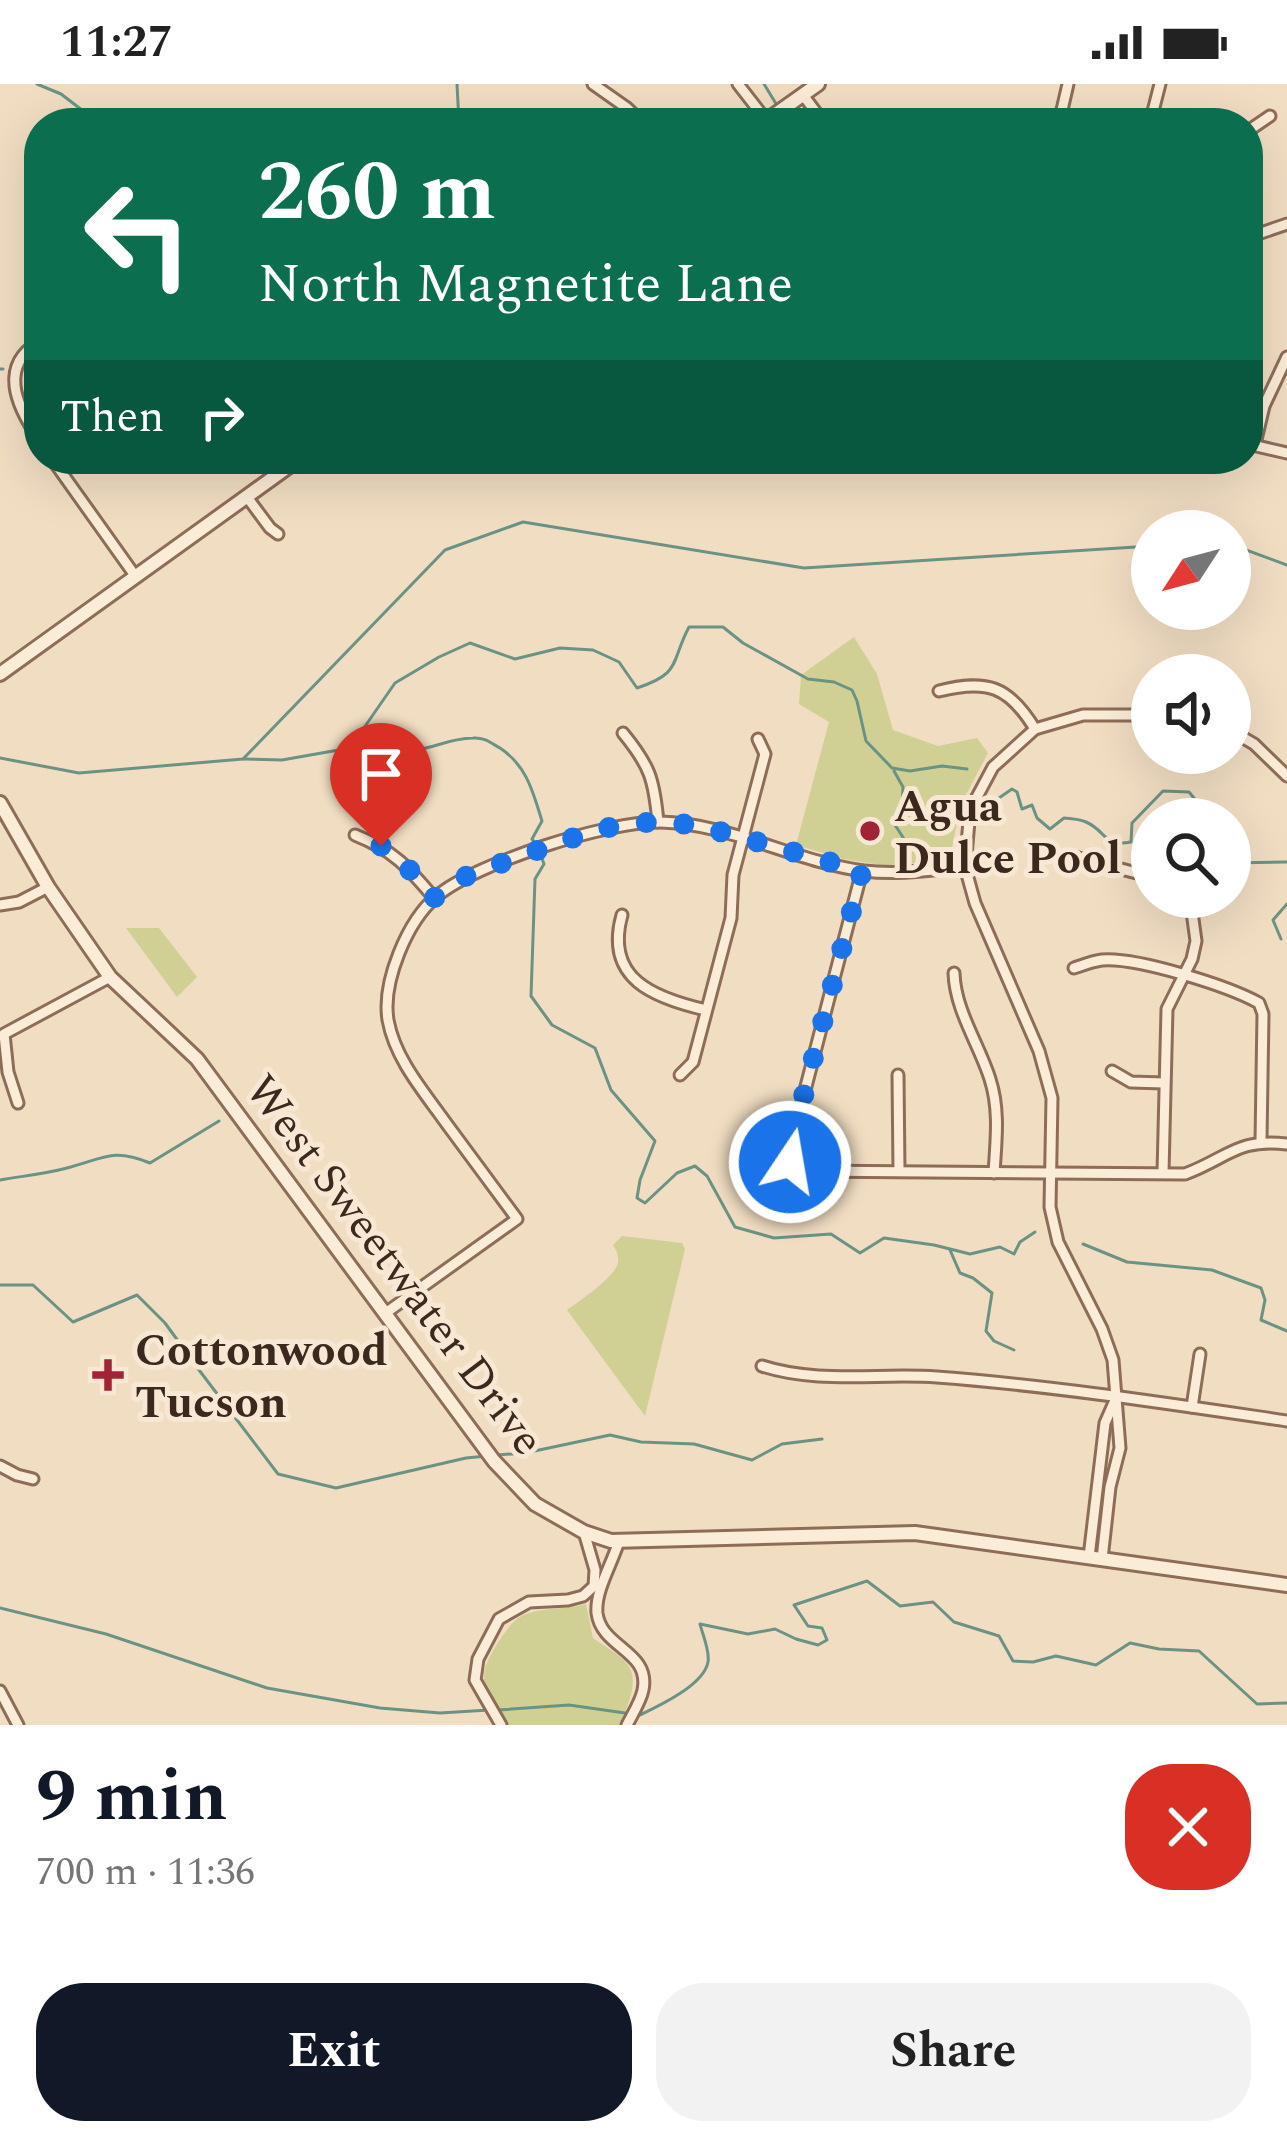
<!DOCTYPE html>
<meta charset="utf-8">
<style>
:root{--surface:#fff;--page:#f2f2f2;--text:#222;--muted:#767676;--accent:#111827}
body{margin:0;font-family:Spectral,serif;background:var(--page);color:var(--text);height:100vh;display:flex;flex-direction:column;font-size:45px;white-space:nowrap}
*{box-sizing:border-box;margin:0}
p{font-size:39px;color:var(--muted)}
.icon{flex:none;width:66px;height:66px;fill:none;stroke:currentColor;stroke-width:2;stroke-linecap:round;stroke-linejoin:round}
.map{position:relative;height:1641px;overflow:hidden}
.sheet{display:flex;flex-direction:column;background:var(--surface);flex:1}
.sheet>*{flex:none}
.banner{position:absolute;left:24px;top:24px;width:1239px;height:366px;border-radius:48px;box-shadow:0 12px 48px #0002;background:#0b6e4f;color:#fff;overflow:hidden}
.needle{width:78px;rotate:234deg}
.buttons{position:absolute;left:1131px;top:426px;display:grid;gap:24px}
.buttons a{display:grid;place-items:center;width:120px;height:120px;border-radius:50%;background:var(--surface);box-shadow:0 12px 48px #0002;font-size:60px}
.pin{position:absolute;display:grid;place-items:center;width:102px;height:102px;color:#fff;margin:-123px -51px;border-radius:50% 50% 50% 0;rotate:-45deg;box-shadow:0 0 12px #0007}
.pin .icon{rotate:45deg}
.me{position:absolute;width:132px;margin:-66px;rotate:12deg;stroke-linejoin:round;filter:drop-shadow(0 0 9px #0008)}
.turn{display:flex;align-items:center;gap:42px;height:252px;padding:0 36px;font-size:54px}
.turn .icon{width:156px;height:156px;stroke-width:2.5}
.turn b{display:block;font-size:84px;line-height:102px}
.then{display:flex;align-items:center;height:114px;padding:0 36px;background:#0003;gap:24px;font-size:45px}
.round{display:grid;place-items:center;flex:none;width:126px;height:126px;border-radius:48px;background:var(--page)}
.head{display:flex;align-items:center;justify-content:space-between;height:204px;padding:0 36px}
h1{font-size:72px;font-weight:700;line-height:90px;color:var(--accent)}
.action{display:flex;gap:24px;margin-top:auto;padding:24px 36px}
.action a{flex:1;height:138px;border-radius:48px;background:var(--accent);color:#fff;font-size:48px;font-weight:700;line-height:138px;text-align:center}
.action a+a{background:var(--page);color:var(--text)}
.status{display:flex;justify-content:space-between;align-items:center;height:84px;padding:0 60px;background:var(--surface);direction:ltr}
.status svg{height:33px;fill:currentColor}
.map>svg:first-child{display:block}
.green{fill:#d0d095}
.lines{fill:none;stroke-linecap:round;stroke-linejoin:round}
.stream{stroke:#6b9384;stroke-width:3}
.minor-casing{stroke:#8d6d58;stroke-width:15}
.tertiary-casing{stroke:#8d6d58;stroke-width:18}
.minor{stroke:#fbecd7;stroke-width:9}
.tertiary{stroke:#fbecd7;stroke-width:12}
.route{stroke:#1a73e8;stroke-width:21;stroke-dasharray:0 37.8}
.poi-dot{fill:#a12334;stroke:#f8e8d3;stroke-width:4.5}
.labels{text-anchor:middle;stroke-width:10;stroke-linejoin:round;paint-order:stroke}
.poi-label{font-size:45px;font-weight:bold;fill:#3c281d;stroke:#f8e8d3;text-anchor:start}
.street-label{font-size:45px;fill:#3c281d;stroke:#f8e8d3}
</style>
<div class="status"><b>11:27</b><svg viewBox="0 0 49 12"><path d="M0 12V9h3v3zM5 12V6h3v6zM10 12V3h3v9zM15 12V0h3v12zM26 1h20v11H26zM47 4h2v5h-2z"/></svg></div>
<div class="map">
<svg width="1287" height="1641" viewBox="0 0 1287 1641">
<rect width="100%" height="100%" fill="#f1ddc2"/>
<!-- green -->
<g class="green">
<polygon points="854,553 877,590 893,646 938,662 977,654 988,669 960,722 950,775 888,782 843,775 796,761 829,638 799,620 801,591"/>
<polygon points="126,844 159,844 197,893 177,913"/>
<path d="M 622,1152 L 682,1159 L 685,1165 L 645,1332 L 567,1226 C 581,1216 609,1197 617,1182 C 620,1173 617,1168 613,1161 Z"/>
<path d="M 586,1520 L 593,1554 C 602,1561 620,1570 627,1580 C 641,1597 626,1624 620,1641 L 506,1641 C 481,1603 474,1594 501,1554 C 508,1544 516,1532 529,1529 C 547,1523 568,1526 586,1520 Z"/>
</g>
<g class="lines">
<!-- stream -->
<g class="stream">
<polyline points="37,0 61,10 99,39"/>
<polyline points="457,0 459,39"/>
<polyline points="764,0 778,23"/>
<polyline points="785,29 804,39"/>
<polyline points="24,282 39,277"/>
<polyline points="0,285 3,285"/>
<polyline points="1230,460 1287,481"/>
<path d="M 350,664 L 380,657 C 423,678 433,655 473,654 C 484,653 491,659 500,664 C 527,682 533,708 542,737 L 532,755 L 536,760"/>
<polyline points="0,674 79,689 243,675 445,466 523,438 804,484 1152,462"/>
<path d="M 243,675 L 282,676 L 350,664 L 395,599 L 439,573 L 470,559 L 515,575 L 560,564 L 593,566 L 619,578 L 637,604 C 682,589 670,579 689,543 L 723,543 L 743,559 L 808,595 L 834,598 L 852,606 L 857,617 L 866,657 L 892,684 L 910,687 L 942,682 L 967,685"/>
<polyline points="894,687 903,703 902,727 894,733 895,741 910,764"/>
<path d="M 999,714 L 1012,705 L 1017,708 L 1022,725 L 1032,721 L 1037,734 L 1050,745 L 1064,734 C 1072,735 1079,735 1086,738 C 1107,747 1102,763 1131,758 L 1132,739 L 1163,707 L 1189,708 L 1211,735"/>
<polyline points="540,769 544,780 535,795 531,912 552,941 595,964 611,1006 655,1057 640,1096 637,1114 645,1119 677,1089 695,1082 707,1092 735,1143 774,1154 831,1150 860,1169 884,1154 934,1161 970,1170 1000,1163 1014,1170 1020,1158 1035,1148"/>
<polyline points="1230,779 1287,778"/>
<polyline points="1281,855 1273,836 1287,820"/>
<path d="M 0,1096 C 22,1092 45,1090 67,1084 C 103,1075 112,1063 150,1079 L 219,1037"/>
<polyline points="1083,1160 1127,1178 1212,1186 1261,1204 1265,1216 1261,1236 1287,1247"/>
<polyline points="950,1166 960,1189 973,1194 992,1209 986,1247 994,1257 1014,1266"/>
<polyline points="0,1201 33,1201 73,1238 137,1211 165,1239 192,1276"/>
<polyline points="196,1282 278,1390 336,1404 466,1374 487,1372"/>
<polyline points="497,1371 525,1369 610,1351 641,1358 694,1360 752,1376 782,1360 822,1355"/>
<polyline points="0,1524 106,1550 267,1604 380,1624 440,1629 489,1626"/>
<polyline points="498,1626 569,1621 632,1630"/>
<path d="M 640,1631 C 659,1622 704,1601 708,1578 C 710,1567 703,1552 700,1540 L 748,1550 L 775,1545 L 796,1555 L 818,1561 L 827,1556 L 822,1544 L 808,1542 L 794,1521 L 867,1497 L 900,1522 L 933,1518 L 954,1538 L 999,1552 L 1013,1577 L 1033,1578 L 1056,1572 L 1096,1581 L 1130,1559 L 1159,1565 L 1199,1567 L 1257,1620 L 1287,1619"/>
</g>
<defs>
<g id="minor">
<polyline points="593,0 627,24 643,39"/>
<polyline points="738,0 766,36"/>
<polyline points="803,11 824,39"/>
<polyline points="1059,39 1068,0"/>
<polyline points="1150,39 1160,0"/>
<polyline points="1248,47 1270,32"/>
<polyline points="1248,157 1255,151 1287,140"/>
<path d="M 39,258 C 0,281 14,319 39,355"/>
<polyline points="1248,360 1287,369"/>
<polyline points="1255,360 1264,322 1287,273"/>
<polyline points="52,375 136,493"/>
<polyline points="247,413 270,444 278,450"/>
<path d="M 939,607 C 987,595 1009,602 1035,645"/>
<polyline points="1230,646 1254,660 1287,692"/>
<path d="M 623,649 C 650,682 654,695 658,738"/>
<path d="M 355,751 C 393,766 408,783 434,814"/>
<polyline points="1071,772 1152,793"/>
<polyline points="0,821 19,818 48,803"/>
<path d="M 622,831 C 604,895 654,914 706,926"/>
<path d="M 1074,884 C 1083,881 1093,877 1102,876 C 1137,873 1228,902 1259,919 L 1263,930 L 1261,1057"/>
<path d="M 954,889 C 955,926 979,960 990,995 C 1000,1026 996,1057 994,1089"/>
<polyline points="1112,987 1131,998 1164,999"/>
<polyline points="680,991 693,978 731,834 733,791 765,670 758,655"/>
<polyline points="898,991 899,1087"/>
<polyline points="18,1019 8,988 4,950 110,893"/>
<path d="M 792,1080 L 807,1087 L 1185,1090 C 1228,1074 1237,1054 1287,1060"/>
<polyline points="792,1080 789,1071 790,1064 862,787"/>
<polyline points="1163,1089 1167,925 1192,875 1196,857 1192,828 1181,813"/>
<path d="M 387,1228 L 517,1135 C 493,1103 470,1071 446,1039 C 424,1008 395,975 388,936 C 382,898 407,837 437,812 C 476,779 608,737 660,738 C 729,739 796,778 864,787 C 898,791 931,786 965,783"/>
<path d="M 762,1282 C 817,1300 879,1289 937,1293 C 1054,1302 1171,1320 1287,1337"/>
<polyline points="1192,1323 1200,1270"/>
<polyline points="0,1382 17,1391 33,1395"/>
<path d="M 619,1457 C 612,1480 595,1507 597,1529 C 601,1564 651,1567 643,1606 C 641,1617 632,1631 627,1641"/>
<polyline points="1089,1473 1105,1339 1116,1314"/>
<polyline points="1102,1475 1110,1403 1120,1364 1113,1276 1102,1245 1058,1158 1050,1123 1052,1014 1039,967 975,819 965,783 970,726 993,683 1035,645 1083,631 1152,631"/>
<polyline points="0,1607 18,1641"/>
<polyline points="501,1641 475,1596 478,1575 499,1535 529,1518 568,1516 583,1512 594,1502 595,1486 584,1448"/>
</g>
<g id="tertiary">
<polyline points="763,39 818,0"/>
<polyline points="0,590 299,375"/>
<polyline points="0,719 48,803 110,893 197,975 494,1377 535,1420 584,1448 611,1457 915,1449 1287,1501"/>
</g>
</defs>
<!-- minor casing -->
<use href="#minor" class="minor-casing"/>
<!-- tertiary casing -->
<use href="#tertiary" class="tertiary-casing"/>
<!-- minor -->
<use href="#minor" class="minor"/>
<!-- tertiary -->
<use href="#tertiary" class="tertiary"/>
</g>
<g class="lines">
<!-- route -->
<polyline class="route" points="381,762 402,777 434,814 468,791 598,745 658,737 700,742 862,787 790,1064 790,1078"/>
</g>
<!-- markers -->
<g class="poi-dot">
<circle cx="870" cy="747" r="12"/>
<path d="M102 1273h12v12h12v12h-12v12h-12v-12h-12v-12h12z"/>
</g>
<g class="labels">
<!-- poi labels -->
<g class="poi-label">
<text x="894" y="737">Agua<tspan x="894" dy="52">Dulce Pool</tspan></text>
<text x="135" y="1281">Cottonwood<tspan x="135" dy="52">Tucson</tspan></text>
</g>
<!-- street labels -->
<g class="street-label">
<text transform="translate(396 1180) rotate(53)" y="16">West Sweetwater Drive</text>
</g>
</g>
</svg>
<div class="buttons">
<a><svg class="needle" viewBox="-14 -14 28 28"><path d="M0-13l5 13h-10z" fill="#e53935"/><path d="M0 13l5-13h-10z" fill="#767676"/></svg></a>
<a><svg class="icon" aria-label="sound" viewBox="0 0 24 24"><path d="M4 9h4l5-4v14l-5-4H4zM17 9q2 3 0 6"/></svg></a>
<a><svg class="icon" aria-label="search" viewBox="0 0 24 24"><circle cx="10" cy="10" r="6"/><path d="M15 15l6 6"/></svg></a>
</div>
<div class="pin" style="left:381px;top:762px;background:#d93025"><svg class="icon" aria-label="arrive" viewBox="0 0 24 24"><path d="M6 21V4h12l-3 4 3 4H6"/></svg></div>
<svg class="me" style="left:790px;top:1078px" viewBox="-20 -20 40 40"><circle r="17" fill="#1a73e8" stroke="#fff" stroke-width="3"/><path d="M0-11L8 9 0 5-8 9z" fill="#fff"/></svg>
<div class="banner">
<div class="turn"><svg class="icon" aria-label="left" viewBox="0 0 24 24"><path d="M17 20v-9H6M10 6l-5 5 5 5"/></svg><div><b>260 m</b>North Magnetite Lane</div></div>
<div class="then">Then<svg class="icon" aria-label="right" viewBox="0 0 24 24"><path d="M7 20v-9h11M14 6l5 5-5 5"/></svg></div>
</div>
</div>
<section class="sheet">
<div class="head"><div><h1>9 min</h1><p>700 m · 11:36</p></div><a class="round" style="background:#d93025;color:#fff"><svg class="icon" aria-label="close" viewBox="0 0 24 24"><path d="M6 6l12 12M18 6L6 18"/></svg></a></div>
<div class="action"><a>Exit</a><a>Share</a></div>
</section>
